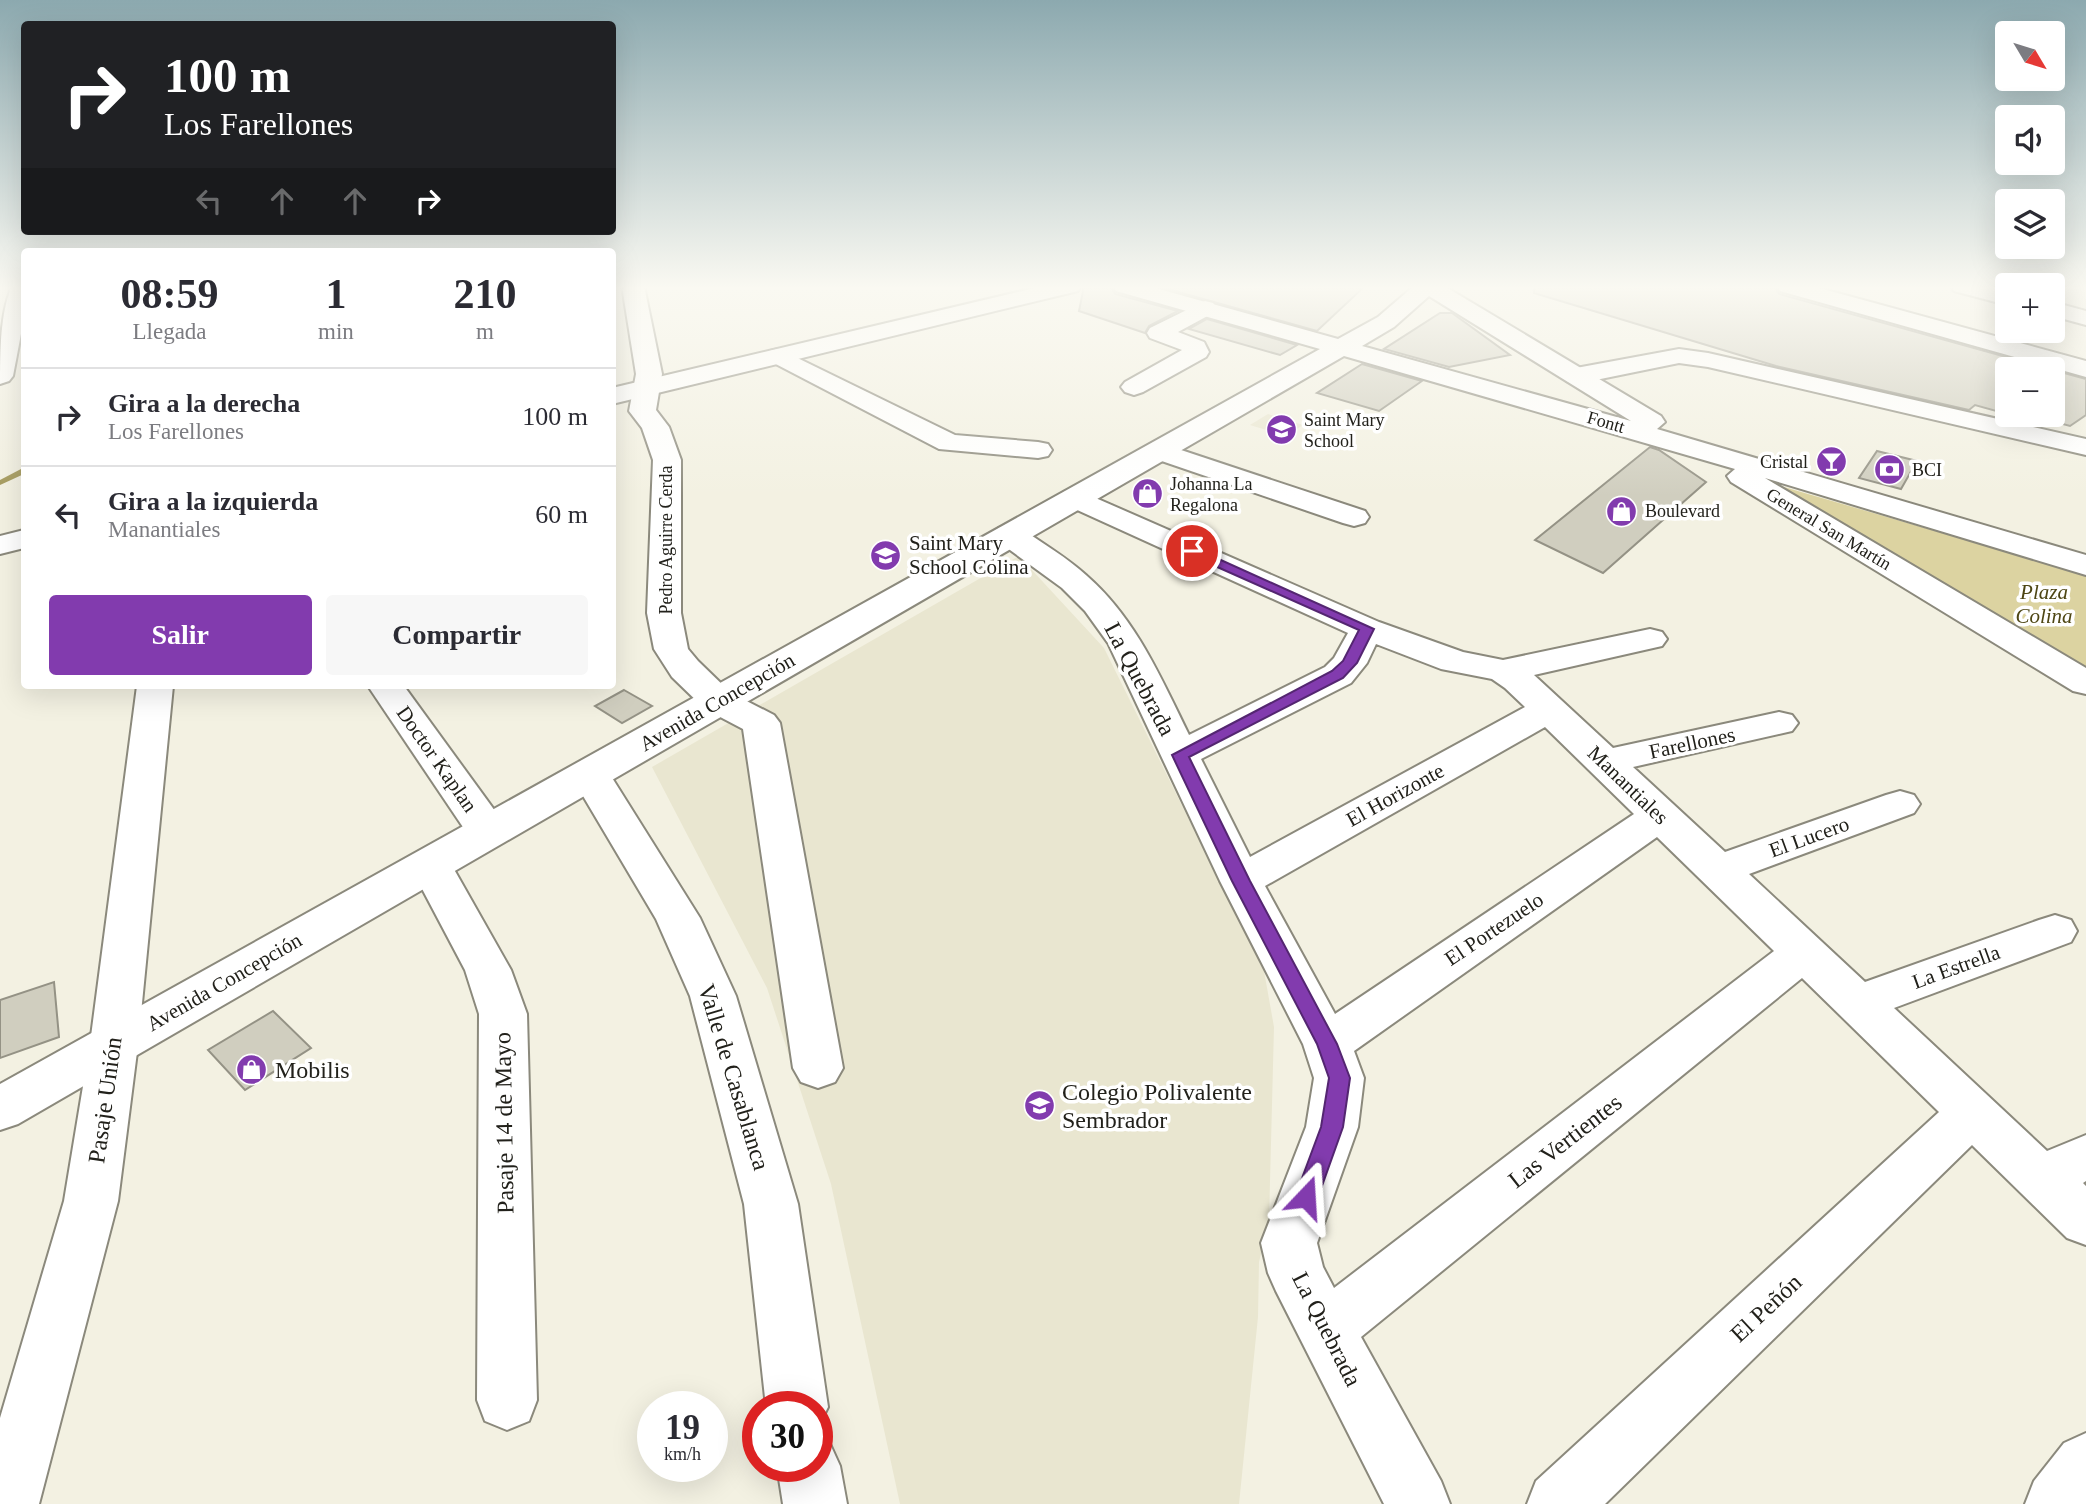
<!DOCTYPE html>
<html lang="es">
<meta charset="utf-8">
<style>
:root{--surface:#fff;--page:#f7f7f7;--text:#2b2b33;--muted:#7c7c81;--line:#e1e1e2;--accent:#823bae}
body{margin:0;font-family:"Times New Roman",serif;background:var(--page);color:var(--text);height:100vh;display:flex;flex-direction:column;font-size:26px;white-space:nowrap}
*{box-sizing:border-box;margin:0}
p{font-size:23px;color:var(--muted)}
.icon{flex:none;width:38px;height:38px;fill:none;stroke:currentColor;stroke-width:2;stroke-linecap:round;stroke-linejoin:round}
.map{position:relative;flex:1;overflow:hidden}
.panel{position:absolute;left:21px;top:248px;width:595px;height:441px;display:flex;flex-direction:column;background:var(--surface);border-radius:7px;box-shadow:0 7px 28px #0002}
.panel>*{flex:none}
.hud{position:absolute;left:21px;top:21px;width:595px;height:214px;border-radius:7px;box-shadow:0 7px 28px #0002;background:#202124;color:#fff;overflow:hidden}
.needle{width:46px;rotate:128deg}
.fabs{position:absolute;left:1995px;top:21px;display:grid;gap:14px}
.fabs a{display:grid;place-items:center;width:70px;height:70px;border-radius:7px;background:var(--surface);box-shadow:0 7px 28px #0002;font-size:35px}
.speed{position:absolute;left:637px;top:1391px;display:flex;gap:14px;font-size:35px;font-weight:700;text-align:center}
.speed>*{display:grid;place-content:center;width:91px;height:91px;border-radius:50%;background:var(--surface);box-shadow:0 7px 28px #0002;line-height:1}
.speed small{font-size:18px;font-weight:400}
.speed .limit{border:10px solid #d22;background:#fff;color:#111}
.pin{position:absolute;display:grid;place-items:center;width:60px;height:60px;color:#fff;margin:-30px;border:4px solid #fff;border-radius:50%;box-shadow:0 2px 7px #0007}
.me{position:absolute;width:77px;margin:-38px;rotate:20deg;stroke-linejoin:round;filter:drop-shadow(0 0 5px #0008)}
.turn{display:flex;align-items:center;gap:24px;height:147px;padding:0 28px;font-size:32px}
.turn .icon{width:91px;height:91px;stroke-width:2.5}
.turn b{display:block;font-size:49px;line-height:60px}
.lanes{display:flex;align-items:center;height:66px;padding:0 28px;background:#0003;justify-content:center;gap:35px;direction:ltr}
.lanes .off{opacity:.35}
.eta{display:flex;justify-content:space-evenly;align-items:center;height:119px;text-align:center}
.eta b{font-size:42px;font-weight:700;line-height:49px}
.primary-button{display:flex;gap:14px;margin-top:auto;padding:14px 28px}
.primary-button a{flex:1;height:80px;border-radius:7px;background:var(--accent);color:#fff;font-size:28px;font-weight:700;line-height:80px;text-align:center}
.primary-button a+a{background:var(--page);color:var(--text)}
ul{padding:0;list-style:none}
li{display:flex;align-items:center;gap:21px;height:98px;padding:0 28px;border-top:2px solid var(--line)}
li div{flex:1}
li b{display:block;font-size:26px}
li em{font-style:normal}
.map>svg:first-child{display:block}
.built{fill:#e9e6d0}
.green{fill:#dcd3a1}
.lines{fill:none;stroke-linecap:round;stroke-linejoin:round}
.stream{fill:#a39859;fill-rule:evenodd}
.building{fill:#d0cebf;stroke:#949285;stroke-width:2}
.minor-casing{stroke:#8b897c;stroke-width:4}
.major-casing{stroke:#8b897c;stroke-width:4}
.minor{fill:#fff;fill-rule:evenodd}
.major{fill:#fff;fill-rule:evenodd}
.route{fill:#823bae;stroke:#542671;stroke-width:2}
.labels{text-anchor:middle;stroke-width:7;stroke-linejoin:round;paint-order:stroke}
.far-poi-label{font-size:18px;fill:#22211b;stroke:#fff;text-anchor:start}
.far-street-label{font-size:18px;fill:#22211b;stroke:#fff}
.poi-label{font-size:21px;fill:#22211b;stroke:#fff;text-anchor:start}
.park-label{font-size:21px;font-style:italic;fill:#4e4614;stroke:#fff}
.street-label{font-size:21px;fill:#22211b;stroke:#fff}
.near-street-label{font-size:24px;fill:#22211b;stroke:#fff}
.near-poi-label{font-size:24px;fill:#22211b;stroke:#fff;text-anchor:start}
</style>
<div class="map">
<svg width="2086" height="1504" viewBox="0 0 2086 1504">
<rect width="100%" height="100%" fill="#f3f1e2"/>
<!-- built -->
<g class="built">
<polygon points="1268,414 1303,425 1286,436 1250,425"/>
<polygon points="1019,556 1104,648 1264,971 1274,1027 1269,1220 1259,1262 1258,1317 1239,1504 900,1504 831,1184 767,988 652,767"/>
</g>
<!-- green -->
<polygon class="green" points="1760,480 2086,575 2086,674"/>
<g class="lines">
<!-- stream -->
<polygon class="stream" points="21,469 24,469 24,474 0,485 0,480"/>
</g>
<!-- building -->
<g class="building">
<polygon points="1084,286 1110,286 1115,294 1178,311 1149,326 1145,333 1079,311"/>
<polygon points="1157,286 1365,286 1317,331"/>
<polygon points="1535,286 1768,286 1775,288 1779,294 2049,369 2007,369 2007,414 1975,405 1969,410 1776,366 1534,293"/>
<polygon points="1440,313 1452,313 1510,355 1449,367 1384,349"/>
<polygon points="1207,319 1297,345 1280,355 1189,329"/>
<polygon points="1362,364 1422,381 1379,411 1317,393"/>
<polygon points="2053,370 2086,379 2086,415 2070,426 2048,420 2044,425 2009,415 2053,415"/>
<polygon points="1650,447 1659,450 1706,482 1603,573 1535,540"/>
<polygon points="1877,451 1917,461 1901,489 1859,478"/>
<polygon points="624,690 652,706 622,723 595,706"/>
<polygon points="54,982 59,1037 0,1058 0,1000"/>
<polygon points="273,1011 311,1048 245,1090 208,1050"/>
</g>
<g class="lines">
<defs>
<g id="minor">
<path d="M 12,286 L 24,286 L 24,318 L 13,376 L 9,381 L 0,384 C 0,352 0,313 12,286 Z"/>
<polygon points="622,286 644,286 662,374 656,410 669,427 681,460 681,613 688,649 698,661 731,693 774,715 780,723 843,1068 835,1082 818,1088 801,1082 793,1068 743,729 705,709 672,677 654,649 647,613 653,460 642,428 629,411 636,374"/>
<polygon points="1777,286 1812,286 2086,361 2086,377 1780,291"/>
<polygon points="1951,286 1987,286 2007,291 2007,305 1954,291"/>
<polygon points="1205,301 1213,303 1217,308 1213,313 1178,332 1204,342 1209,352 1206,357 1143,392 1134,395 1125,392 1121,387 1125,382 1182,350 1150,338 1147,333 1150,328"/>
<polygon points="2053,302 2086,311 2086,325 2053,316"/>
<polygon points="779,349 955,435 1038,442 1048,444 1052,450 1048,456 1038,458 939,449 770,361 767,356 770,351"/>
<polygon points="1679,349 1708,353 2086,439 2086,455 1708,367 1679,363 1576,384 1567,381 1563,376 1567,371 1576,368"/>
<polygon points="1160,443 1365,511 1369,517 1365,523 1354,526 1343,523 1150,457 1146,451 1150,445"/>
<path d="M 1075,489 L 1379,622 L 1463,652 L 1503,660 L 1650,629 L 1662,632 L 1667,639 L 1662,646 L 1534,675 L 1613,748 L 1779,712 L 1792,715 L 1798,723 L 1792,731 L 1633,767 L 1725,852 L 1886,795 L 1900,791 L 1914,795 L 1920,804 L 1914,813 L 1749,874 L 1865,982 L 2039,920 L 2055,915 L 2071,920 L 2077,931 L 2071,942 L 1894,1008 L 2047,1151 L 2086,1135 L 2086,1181 L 2083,1183 L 2086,1186 L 2086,1245 L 2067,1238 L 1972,1145 L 1605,1504 L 1527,1504 L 1536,1481 L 1939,1112 L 1802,978 L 1361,1337 L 1441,1481 L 1450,1504 L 1384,1504 L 1276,1291 L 1268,1273 L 1261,1243 L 1306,1127 L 1314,1078 L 1303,1044 L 1220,881 L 1108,643 L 1085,611 L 1062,588 L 999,542 L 994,535 L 999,528 L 1010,526 L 1021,528 C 1043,544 1068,558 1087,576 C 1136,619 1161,678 1189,735 L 1325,667 L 1334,658 L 1348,633 L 1064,504 L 1060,498 L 1064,492 ZM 1376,644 L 1441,669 L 1492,679 L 1505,688 L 1525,707 L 1250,857 L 1201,759 L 1351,683 L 1367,663 ZM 1545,727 L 1634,814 L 1335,1014 L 1265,886 ZM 1657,837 L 1774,951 L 1334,1288 L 1323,1267 L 1317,1243 L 1358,1127 L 1364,1078 L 1354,1051 Z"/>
<polygon points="137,686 173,686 138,1044 118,1201 39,1504 0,1504 0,1418 64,1201 90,1044"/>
<polygon points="368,686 404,686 503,822 509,832 503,842 488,846 473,842"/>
<polygon points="590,762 604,765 700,918 736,996 798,1204 828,1407 817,1429 817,1407 766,1407 744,1204 690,996 656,919 570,774 576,765"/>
<polygon points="430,850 445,854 451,864 511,970 527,1014 537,1400 529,1421 507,1430 485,1421 477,1400 479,1014 465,970 409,864 415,854"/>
<polygon points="2086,1433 2086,1504 2025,1504 2034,1481 2064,1443"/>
<polygon points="817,1438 830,1444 840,1466 847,1504 783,1504 777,1466 817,1466"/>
</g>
<g id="major">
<polygon points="1043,286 1081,286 1078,291 612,404 612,388"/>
<path d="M 1113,286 L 1148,286 L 1338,339 L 1378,317 L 1414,286 L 1444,286 L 1661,416 L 1665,422 L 1657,429 L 2086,555 L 2086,575 L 1765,478 L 2086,668 L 2086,694 L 2073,691 L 1731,482 L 1727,476 L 1735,469 L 1344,356 L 18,1124 L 0,1130 L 0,1084 L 1320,349 L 1116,291 ZM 1429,296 L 1631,421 L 1362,346 L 1394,327 Z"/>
<polygon points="24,530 24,548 0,554 0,536"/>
</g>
</defs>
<!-- minor casing -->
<use href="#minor" class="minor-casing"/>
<!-- major casing -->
<use href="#major" class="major-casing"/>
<!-- minor -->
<use href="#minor" class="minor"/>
<!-- major -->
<use href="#major" class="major"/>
</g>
<!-- sky -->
<linearGradient id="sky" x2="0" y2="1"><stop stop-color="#8ca9af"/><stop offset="0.58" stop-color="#faf9f2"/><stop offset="1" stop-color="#faf9f2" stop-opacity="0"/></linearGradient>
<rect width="2086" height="496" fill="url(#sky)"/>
<!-- route -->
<polygon class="route" points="1192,547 1374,629 1357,663 1343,678 1189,757 1250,881 1337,1044 1350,1078 1343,1127 1318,1197 1314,1203 1306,1206 1299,1203 1295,1197 1321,1127 1329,1078 1317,1044 1232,881 1172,755 1332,671 1343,661 1359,630 1188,554 1188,548"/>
<!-- icons -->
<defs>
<symbol id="school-disc" viewBox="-11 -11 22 22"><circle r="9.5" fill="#823bae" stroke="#fff"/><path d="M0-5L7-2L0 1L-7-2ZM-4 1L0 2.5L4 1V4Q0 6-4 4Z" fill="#fff"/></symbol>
<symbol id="bar-disc" viewBox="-11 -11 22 22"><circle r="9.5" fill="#823bae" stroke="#fff"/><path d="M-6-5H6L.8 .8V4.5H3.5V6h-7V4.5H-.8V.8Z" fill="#fff"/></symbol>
<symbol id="bank-disc" viewBox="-11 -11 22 22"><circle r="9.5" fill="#823bae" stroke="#fff"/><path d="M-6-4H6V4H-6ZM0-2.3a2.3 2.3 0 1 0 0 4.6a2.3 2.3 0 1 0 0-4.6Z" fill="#fff"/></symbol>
<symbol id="shop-disc" viewBox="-11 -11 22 22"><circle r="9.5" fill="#823bae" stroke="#fff"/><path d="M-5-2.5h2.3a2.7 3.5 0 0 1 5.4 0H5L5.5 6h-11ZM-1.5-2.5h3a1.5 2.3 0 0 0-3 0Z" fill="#fff"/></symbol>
</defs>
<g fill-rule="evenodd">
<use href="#school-disc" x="1264" y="412" width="35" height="35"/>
<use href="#bar-disc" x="1814" y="444" width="35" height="35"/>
<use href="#bank-disc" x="1872" y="452" width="35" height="35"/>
<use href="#shop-disc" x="1130" y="476" width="35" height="35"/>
<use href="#shop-disc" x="1604" y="494" width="35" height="35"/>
<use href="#school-disc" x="868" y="538" width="35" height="35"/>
<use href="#shop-disc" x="234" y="1052" width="35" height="35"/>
<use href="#school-disc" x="1022" y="1088" width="35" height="35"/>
</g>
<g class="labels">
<!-- far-poi labels -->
<g class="far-poi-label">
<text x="1304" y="426">Saint Mary<tspan x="1304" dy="21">School</tspan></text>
<text x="1808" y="468" text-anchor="end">Cristal</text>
<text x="1912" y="476">BCI</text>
<text x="1170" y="490">Johanna La<tspan x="1170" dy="21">Regalona</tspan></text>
<text x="1645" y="517">Boulevard</text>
</g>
<!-- far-street labels -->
<g class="far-street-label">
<text transform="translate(1606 422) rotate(16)" y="6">Fontt</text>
<text transform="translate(1829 529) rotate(31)" y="6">General San Martín</text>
<text transform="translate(666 540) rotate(-90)" y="6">Pedro Aguirre Cerda</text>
</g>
<!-- poi labels -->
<g class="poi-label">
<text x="909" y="550">Saint Mary<tspan x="909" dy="24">School Colina</tspan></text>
</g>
<!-- park labels -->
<g class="park-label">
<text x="2044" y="599">Plaza<tspan x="2044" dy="24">Colina</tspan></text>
</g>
<!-- street labels -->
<g class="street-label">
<text transform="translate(717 702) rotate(-30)" y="7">Avenida Concepción</text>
<text transform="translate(1692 743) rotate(-12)" y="7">Farellones</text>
<text transform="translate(437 759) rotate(55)" y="7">Doctor Kaplan</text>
<text transform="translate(1628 785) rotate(44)" y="7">Manantiales</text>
<text transform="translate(1395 795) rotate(-29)" y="7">El Horizonte</text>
<text transform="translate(1809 837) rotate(-20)" y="7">El Lucero</text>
<text transform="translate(1494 929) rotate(-34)" y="7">El Portezuelo</text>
<text transform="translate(1956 967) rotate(-20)" y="7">La Estrella</text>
<text transform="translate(224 982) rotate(-30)" y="7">Avenida Concepción</text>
</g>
<!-- near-street labels -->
<g class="near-street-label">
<text transform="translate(1140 679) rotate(62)" y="8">La Quebrada</text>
<text transform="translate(734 1077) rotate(73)" y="8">Valle de Casablanca</text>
<text transform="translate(105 1100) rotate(-82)" y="8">Pasaje Unión</text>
<text transform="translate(504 1123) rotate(-91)" y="8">Pasaje 14 de Mayo</text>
<text transform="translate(1565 1141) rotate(-38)" y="8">Las Vertientes</text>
<text transform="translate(1766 1308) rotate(-43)" y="8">El Peñón</text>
<text transform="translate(1327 1329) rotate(63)" y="8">La Quebrada</text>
</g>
<!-- near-poi labels -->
<g class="near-poi-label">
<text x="275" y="1078">Mobilis</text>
<text x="1062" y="1100">Colegio Polivalente<tspan x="1062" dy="28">Sembrador</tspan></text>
</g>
</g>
</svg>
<div class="fabs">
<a><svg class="needle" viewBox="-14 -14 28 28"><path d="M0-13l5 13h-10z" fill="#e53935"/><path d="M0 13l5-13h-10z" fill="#7c7c81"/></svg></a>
<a><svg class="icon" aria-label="sound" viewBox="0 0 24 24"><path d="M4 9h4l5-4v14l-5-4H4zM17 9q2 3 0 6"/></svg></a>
<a><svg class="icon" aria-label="layers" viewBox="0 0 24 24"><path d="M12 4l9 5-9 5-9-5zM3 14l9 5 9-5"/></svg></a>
<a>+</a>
<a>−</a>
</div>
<div class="speed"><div>19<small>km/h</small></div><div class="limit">30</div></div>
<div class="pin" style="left:1192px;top:551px;background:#d93025"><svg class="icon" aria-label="arrive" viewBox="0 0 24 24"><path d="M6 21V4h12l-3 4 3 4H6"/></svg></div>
<svg class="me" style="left:1306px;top:1197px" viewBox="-20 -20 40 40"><path d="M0-17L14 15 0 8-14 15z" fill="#823bae" stroke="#fff" stroke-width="4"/></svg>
<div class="hud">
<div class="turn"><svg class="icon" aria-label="right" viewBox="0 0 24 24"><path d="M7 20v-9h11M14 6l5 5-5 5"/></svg><div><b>100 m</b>Los Farellones</div></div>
<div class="lanes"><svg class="icon off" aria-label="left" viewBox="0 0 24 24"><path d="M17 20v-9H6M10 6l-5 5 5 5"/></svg><svg class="icon off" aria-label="ahead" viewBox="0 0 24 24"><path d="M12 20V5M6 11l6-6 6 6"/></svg><svg class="icon off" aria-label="ahead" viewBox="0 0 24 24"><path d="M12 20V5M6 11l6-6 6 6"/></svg><svg class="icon" aria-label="right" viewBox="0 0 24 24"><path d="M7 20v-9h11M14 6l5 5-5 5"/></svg></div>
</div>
<section class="panel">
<div class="eta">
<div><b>08:59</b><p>Llegada</p></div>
<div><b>1</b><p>min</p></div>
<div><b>210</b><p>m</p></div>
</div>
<ul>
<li><svg class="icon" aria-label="right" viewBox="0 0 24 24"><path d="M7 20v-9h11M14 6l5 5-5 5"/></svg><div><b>Gira a la derecha</b><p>Los Farellones</p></div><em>100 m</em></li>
<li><svg class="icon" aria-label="left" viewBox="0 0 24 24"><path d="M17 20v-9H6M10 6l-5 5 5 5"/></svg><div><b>Gira a la izquierda</b><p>Manantiales</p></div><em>60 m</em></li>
</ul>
<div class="primary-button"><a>Salir</a><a>Compartir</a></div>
</section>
</div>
